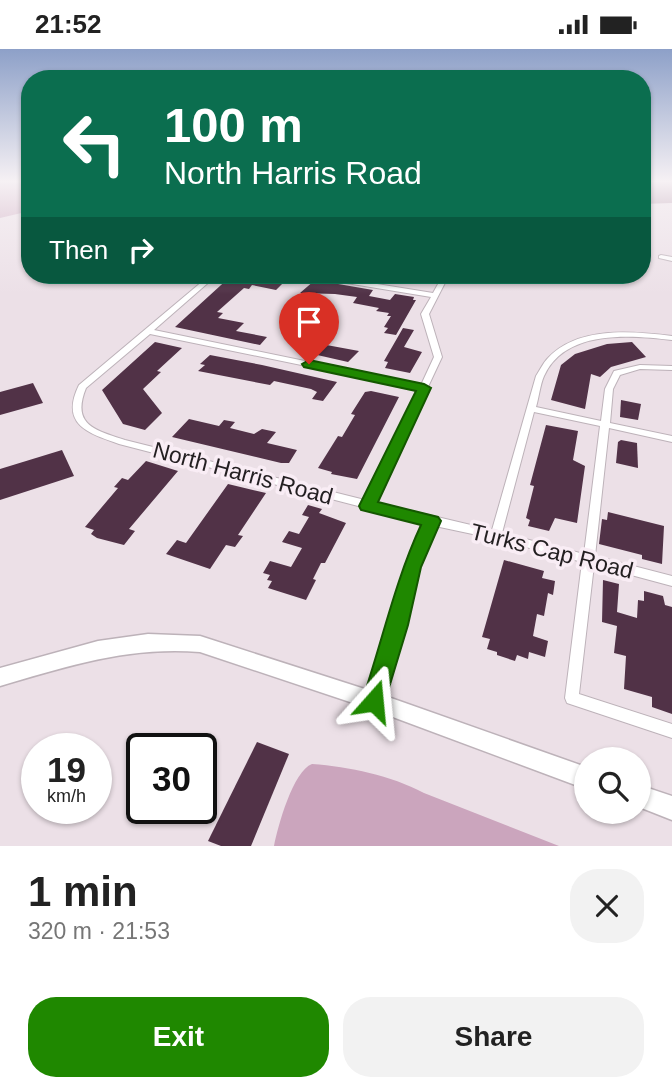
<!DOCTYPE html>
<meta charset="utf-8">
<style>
:root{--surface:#fff;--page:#f2f2f2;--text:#222;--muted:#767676;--accent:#1f8800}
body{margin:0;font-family:Helvetica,sans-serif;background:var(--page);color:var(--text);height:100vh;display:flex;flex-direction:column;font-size:26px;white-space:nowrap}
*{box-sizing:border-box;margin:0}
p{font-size:23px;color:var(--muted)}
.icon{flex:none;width:38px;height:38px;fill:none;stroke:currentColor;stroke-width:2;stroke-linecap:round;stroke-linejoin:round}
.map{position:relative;height:797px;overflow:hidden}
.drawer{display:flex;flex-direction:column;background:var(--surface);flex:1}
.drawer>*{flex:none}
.hud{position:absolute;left:21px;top:21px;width:630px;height:214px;border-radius:28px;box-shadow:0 2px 5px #0004;background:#0b6e4f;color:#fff;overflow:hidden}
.fabs{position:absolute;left:574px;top:698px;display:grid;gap:14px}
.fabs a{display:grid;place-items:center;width:77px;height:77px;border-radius:50%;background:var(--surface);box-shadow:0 2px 5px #0004;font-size:35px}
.speed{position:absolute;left:21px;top:684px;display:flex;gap:14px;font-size:35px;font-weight:700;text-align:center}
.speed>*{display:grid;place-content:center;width:91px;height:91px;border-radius:50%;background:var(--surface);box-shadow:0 2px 5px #0004;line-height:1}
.speed small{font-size:18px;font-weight:400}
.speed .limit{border:4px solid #111;border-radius:10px;background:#fff;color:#111}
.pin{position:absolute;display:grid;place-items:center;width:60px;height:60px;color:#fff;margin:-72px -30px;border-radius:50% 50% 50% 0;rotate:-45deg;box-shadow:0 0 7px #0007}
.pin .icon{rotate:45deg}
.me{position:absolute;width:77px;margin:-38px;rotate:18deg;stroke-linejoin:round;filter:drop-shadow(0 0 5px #0008)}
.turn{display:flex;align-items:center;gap:24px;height:147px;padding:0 28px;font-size:32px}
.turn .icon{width:91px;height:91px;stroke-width:2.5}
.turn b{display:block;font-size:49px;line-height:60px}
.then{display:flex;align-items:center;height:66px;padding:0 28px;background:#0003;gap:14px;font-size:26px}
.round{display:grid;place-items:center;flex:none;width:74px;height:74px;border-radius:28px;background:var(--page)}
.summary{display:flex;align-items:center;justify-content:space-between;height:119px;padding:0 28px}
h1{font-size:42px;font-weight:800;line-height:52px}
.cta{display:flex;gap:14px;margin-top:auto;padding:14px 28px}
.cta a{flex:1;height:80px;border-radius:28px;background:var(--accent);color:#fff;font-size:28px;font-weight:800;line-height:80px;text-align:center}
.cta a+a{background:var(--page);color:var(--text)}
.status{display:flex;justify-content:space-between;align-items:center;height:49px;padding:0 35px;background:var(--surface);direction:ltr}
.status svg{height:19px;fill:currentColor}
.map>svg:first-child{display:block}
.green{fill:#cba5bd}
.water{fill:#a68299}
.building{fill:#513247}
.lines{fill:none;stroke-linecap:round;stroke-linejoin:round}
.street-casing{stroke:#bdb2b9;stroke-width:2}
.secondary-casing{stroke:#bdb2b9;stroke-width:3}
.street{fill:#fff;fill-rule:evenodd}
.secondary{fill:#fff;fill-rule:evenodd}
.route{fill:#1f8800;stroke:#145800;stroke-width:2}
.labels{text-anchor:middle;stroke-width:7;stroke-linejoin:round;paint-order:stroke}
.street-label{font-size:23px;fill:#231f21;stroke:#f9edf5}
</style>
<div class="status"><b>21:52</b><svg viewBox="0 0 49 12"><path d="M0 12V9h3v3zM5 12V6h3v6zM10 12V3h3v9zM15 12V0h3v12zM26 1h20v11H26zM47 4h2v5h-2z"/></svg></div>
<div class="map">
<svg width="672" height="797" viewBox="0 0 672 797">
<rect width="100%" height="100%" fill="#ece0e7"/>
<!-- green -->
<g class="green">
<polygon points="0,133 30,133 30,162 0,169"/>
<path d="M 312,715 C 350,718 390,726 424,744 L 559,797 L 274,797 C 278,777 293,722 312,715 Z"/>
</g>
<!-- water -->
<polygon class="water" points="642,133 672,133 672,154 642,155"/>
<!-- building -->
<g class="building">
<polygon points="232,226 289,228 276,241 252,236 249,240 244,239 217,263 223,264 218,269 244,274 236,282 267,288 260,296 175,278"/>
<polygon points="315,231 373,241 369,247 390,251 395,245 414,248 413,251 416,251 396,286 384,284 388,279 384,278 391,267 387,267 389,264 376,262 379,259 353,254 357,248 335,245 300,244"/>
<polygon points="403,279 414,281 404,298 422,303 410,324 385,319 388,313 384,312"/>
<polygon points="155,293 182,299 157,322 161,323 143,340 162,364 145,381 123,375 102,341"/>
<polygon points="311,293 321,295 359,302 348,313 304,303"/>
<polygon points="632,293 646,308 611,318 600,328 591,325 585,360 551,351 561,316 575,305 607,295"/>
<polygon points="210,306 262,316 337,333 323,352 312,350 317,343 311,340 274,332 270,336 198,322 205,316 200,315"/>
<polygon points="33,334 43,354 0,366 0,343"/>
<polygon points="371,342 399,348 357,430 331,425 332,423 318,419 338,387 342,388 355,366 351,365 365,343"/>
<polygon points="621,351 641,355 638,371 620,368"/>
<polygon points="189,370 219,377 224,371 235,373 230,379 254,385 262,380 276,383 267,394 297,401 289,414 281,414 172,388"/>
<polygon points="546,376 578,382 573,411 585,417 577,474 555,469 549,482 528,477 530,471 526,469 534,437 530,436"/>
<polygon points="621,391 637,394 638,419 616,414 618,393"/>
<polygon points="62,401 74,427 0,451 0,420"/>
<polygon points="146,412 178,422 129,480 135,482 124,496 97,489 91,485 94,481 85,478 118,439 114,438 122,429 128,431"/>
<polygon points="228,435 266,444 238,486 243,487 235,498 226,496 210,520 166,505 177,491 186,494"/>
<polygon points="308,456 322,460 319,464 346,474 325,514 321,514 313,530 316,531 306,551 268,539 272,532 267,531 270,526 263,524 270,512 291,518 302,499 282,493 289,482 299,485 309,468 302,466"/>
<polygon points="608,463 664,477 662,515 642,510 642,506 599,495 602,470 607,471"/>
<polygon points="504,511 544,522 542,529 555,532 553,546 548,544 544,567 537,565 533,587 548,592 545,608 529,603 528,610 517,606 515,612 497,606 497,603 487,600 490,590 482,588"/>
<polygon points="603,531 619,535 617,563 637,569 638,551 644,552 644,542 663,547 665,556 672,558 672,665 652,658 652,648 624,640 626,607 614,604 617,577 602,573"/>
<polygon points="257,693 289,705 251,797 221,797 208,792"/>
</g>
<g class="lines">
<defs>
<g id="street">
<polygon points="661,206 672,208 672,212 659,209 659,207"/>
<path d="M 210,226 L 217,226 L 154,281 L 421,336 L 434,308 L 421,265 L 431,248 L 310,228 L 307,226 L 321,226 L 433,244 L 443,226 L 449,226 L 429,265 L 442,308 L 374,453 L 492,481 L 536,327 C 540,321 543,314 548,309 C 578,277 632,282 672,287 L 672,291 C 631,286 565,280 544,327 C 540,336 539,348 536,358 L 601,372 L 605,340 L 614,322 L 640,316 L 672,317 L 672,321 L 640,320 L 620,326 L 613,340 L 610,374 L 672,387 L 672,393 L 609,379 L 595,507 L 672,527 L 672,537 L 594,516 L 579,645 L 672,675 L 672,689 L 567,654 L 565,649 L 582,513 L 496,490 L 435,477 L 417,518 L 404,576 L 381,652 L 379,657 L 374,658 L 369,657 L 367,652 L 392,576 L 405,518 L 426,474 L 370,460 L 367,461 L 362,458 L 119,395 C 87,384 60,375 79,336 ZM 150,285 L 418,340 L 365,451 L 125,391 C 95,381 71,376 86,339 ZM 534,363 L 600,377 L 584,505 L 502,484 Z"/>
</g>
<g id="secondary">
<path d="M 148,585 L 200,587 L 374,643 L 586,718 L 586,740 L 374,661 L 200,603 C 130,597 67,617 0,637 L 0,619 L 98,592 Z"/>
<polygon points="639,736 672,747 672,771 639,758"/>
</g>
</defs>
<!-- street casing -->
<use href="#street" class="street-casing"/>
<!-- secondary casing -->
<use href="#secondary" class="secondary-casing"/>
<!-- street -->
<use href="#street" class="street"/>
<!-- secondary -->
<use href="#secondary" class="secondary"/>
</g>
<!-- sky -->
<linearGradient id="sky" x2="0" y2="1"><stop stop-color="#8da0c8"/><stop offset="0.54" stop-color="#f6f1f4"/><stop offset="1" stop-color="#f6f1f4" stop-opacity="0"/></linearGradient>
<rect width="672" height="245" fill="url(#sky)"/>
<!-- route -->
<path class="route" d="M 309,311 L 424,335 L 431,339 L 378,453 L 438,468 L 441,472 L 421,518 L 408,576 L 385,652 L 382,660 L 374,663 L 365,660 L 362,652 C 382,593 395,532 421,476 L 361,461 L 359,457 L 416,342 L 304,318 L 302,315 Z"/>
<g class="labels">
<!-- street labels -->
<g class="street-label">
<text transform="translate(243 424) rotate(15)" y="8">North Harris Road</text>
<text transform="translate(552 502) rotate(14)" y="8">Turks Cap Road</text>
</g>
</g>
</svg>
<div class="fabs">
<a><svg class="icon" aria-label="search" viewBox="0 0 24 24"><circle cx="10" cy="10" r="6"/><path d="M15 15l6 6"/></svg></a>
</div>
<div class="speed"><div>19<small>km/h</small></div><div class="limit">30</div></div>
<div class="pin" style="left:309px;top:315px;background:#d93025"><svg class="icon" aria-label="arrive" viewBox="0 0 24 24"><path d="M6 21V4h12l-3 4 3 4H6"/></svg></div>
<svg class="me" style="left:374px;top:652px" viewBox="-20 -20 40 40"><path d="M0-17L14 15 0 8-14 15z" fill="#1f8800" stroke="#fff" stroke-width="4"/></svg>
<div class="hud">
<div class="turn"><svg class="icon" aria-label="left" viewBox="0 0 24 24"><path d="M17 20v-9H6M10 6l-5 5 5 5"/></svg><div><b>100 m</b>North Harris Road</div></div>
<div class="then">Then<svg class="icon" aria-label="right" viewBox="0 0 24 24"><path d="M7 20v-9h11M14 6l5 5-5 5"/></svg></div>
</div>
</div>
<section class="drawer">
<div class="summary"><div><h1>1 min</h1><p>320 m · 21:53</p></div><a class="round"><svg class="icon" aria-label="close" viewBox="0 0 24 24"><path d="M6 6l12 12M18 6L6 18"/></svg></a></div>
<div class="cta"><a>Exit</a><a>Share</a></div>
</section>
